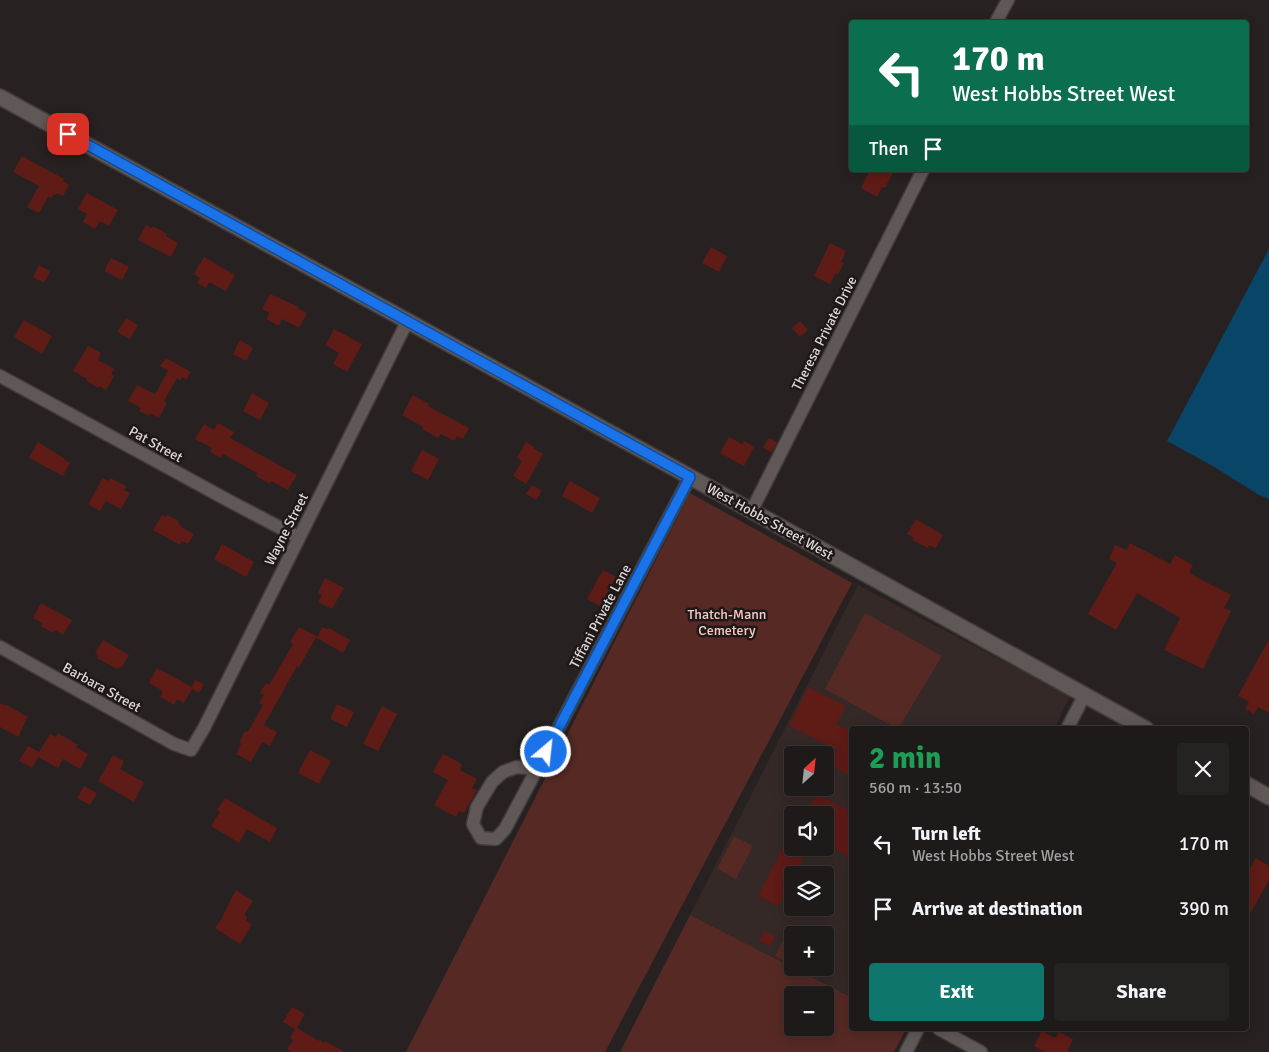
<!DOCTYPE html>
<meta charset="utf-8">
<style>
:root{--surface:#1d1a19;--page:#252322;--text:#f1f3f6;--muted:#a0a1a2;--line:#3b3838;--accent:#0f766e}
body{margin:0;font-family:Signika,sans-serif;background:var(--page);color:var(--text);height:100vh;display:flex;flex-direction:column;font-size:19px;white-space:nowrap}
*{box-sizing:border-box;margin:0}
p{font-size:16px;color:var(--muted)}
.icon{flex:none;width:28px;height:28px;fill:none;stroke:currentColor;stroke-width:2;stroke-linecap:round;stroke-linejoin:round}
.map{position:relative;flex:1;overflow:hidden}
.panel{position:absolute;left:849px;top:726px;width:400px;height:305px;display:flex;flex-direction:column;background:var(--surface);border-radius:5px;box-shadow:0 2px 12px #0003,0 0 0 1px var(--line)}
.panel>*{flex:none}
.top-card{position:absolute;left:849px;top:20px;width:400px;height:152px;border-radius:5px;box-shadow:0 2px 12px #0003,0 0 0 1px var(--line);background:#0b6e4f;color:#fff;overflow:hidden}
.needle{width:32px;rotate:27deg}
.tools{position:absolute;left:784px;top:746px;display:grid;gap:10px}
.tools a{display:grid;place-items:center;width:50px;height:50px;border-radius:5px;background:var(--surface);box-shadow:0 2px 12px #0003,0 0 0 1px var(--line);font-size:25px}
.pin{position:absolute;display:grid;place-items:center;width:42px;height:42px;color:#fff;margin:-21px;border-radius:10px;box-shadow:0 2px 8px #0006}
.me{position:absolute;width:55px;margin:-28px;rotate:28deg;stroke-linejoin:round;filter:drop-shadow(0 0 4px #0008)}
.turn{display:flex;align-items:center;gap:18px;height:105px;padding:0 20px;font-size:22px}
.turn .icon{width:65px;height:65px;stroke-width:2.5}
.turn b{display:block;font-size:35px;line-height:42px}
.then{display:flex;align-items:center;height:48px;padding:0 20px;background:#0003;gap:10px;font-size:19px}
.round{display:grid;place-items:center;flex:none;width:52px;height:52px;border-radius:5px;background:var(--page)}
.overview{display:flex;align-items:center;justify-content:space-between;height:85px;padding:0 20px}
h1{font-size:30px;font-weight:700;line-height:38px;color:#1e9e55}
.button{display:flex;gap:10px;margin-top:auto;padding:10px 20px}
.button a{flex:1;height:58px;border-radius:5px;background:var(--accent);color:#fff;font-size:20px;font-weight:700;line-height:58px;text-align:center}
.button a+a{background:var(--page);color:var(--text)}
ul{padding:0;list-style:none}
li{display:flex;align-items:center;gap:15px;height:65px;padding:0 20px}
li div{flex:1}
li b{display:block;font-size:19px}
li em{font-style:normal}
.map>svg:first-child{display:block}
.built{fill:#342927;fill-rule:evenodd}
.green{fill:#562924;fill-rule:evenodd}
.water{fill:#084566}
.building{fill:#5f1b16}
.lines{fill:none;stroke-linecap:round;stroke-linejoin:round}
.street-casing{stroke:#413c3c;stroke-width:15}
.secondary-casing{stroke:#413c3c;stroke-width:18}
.street{stroke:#5f5857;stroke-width:12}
.secondary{stroke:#5f5857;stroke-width:15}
.route-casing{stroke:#114b97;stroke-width:12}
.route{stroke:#1a73e8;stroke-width:9}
.labels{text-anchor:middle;stroke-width:5;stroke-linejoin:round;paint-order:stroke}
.street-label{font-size:14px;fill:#dcd8d7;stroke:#1e1818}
.park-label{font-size:14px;fill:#f8cbc4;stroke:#1e1818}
</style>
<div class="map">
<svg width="1269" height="1052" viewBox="0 0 1269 1052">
<rect width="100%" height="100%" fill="#272221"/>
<!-- built -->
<path class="built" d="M 858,585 L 1070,696 L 1054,729 L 851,729 L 851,997 L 690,915 ZM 792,755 L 825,755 L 825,788 L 792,788 ZM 792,815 L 825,815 L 825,848 L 792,848 ZM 792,875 L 825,875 L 825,908 L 792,908 ZM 792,935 L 825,935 L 825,968 L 792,968 Z"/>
<!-- green -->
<g class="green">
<polygon points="690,493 852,583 605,1052 406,1052"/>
<polygon points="865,613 942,656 898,729 825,689"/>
<polygon points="734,836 753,846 736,879 717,869"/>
<path d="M 690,915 L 851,997 L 851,1029 L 906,1029 L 894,1052 L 620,1052 ZM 792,995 L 825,995 L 825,1028 L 792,1028 Z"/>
<polygon points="788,931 795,935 792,935 792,965 775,956"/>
<polygon points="798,968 822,968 817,978"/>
</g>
<!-- water -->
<polygon class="water" points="1269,249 1269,499 1259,495 1211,465 1167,441"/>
<!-- building -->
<g class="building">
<polygon points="22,156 64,179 63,181 69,185 63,196 57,193 55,195 54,194 51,198 48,197 39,213 27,207 39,186 13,172"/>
<polygon points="870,170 894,170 885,188 882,187 877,197 861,188"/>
<polygon points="87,193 118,210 109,226 100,221 95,229 83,222 87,214 78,209"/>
<polygon points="146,225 152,228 153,226 167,234 166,236 178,243 171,257 138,240"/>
<polygon points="830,243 846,251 841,262 844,263 838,274 836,273 830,284 814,276"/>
<polygon points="711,247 727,256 719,272 702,263"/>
<polygon points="204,257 235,275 226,291 209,282 206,288 197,283 200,278 194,274"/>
<polygon points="111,258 129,267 122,280 104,271"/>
<polygon points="39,265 50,271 44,283 33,277"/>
<polygon points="270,294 299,307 299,309 307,313 299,328 282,319 279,326 266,319 270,313 262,309"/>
<polygon points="126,318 138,325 130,339 117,332"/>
<polygon points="24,320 52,336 42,354 14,337"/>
<polygon points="800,321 808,330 800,337 792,328"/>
<polygon points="334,329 362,344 347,372 333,364 339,353 326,345"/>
<polygon points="240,340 253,348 246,361 233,354"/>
<polygon points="88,346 101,353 98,360 114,369 111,374 114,376 106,390 100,386 98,388 86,380 87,379 73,371"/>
<polygon points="166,358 191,372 186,380 182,377 180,380 177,378 164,401 167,403 159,418 151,413 149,416 139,411 141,408 128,401 137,385 155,394 168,371 160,366"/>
<polygon points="252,393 269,403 260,420 243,411"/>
<polygon points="413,395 429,404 428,406 469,428 463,439 457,436 454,441 441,434 438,438 422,429 423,427 402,415"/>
<polygon points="218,423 234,432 230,438 297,475 288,490 271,481 270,484 256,476 257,473 223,454 221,458 210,452 212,448 195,439 204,424 214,430"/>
<polygon points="729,437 742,444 744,441 754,447 744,466 720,453"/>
<polygon points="769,438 777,442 772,452 763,448"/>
<polygon points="38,442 65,459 64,460 70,463 63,476 29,458"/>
<polygon points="526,442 534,447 533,448 543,454 526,484 513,476 522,461 517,458"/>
<polygon points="422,450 439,459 428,480 411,471"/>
<polygon points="103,478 109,481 110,478 126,486 124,490 130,493 121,509 106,501 100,511 88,504"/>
<polygon points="570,481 600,498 592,513 562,496"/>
<polygon points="532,485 542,491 536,500 526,494"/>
<polygon points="162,515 166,517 167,515 179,521 178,523 182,526 181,527 194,534 188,544 182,541 180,545 153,530"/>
<polygon points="916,519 943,535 936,548 929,545 928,548 912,540 914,538 907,534"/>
<polygon points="1130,543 1170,564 1175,555 1193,565 1189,573 1231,595 1224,608 1231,611 1203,669 1164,650 1180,618 1137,593 1116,630 1088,614 1117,563 1109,559 1115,545 1127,550"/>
<polygon points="222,544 254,562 246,577 214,559"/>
<polygon points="603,570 616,577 600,606 587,599"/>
<polygon points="325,578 344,588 332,609 318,602 322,595 318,593"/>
<polygon points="41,603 72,620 63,635 55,630 53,633 41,626 43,623 33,618"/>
<polygon points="299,627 317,636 299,667 297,666 264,725 277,732 270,746 262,742 251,762 236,754 241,744 239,743 245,731 248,732 263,705 259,703 264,695 260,693 266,683 269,685 293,644 290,642"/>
<polygon points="322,627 328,629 329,628 350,640 343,653 317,638"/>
<polygon points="1269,639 1269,713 1258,707 1254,714 1245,709 1249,702 1238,696"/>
<polygon points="103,640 129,655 121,668 119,667 117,669 97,658 98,655 95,653"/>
<polygon points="157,668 192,687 195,680 204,684 199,693 192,689 184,703 177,699 174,705 160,697 163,691 149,683"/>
<polygon points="808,687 846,706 836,724 851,731 851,776 829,765 838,750 789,726"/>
<polygon points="0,703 6,706 7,705 28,717 18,737 0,727"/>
<polygon points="337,704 354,712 347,727 330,719"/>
<polygon points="382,706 397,714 378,751 363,744"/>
<polygon points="58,733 78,745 76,747 88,754 80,769 63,759 58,768 38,757 32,768 19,761 28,746 39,752 50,734 56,737"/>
<polygon points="310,750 331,761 319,784 298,773"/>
<polygon points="443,754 462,764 460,770 477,779 472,788 477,790 464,813 459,811 456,817 434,805 448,780 433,772"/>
<polygon points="113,755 124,761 120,769 144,782 134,802 98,781"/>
<polygon points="84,786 97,793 90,805 77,798"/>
<polygon points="816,794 851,812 851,858 825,844 825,815 806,815"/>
<polygon points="225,798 277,828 270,842 247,829 239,843 211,826 220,812 217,810"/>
<polygon points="784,845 804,856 795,875 792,875 792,879 779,906 758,896"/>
<polygon points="1256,858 1269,866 1269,880 1246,921 1246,875"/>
<polygon points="236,890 253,901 244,915 247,917 246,921 252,924 240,944 215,928 222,918 230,901"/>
<polygon points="764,931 775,936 770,946 759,941"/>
<polygon points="292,1007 305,1014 297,1028 319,1041 319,1040 324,1043 325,1041 345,1052 292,1052 287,1049 293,1040 290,1038 295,1029 283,1022"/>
<polygon points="1042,1031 1055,1038 1059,1032 1073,1039 1067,1052 1045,1052 1034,1046"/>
</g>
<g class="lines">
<defs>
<g id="street">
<polyline points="996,22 1008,0"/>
<polyline points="0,376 233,503 298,537"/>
<polyline points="752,510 923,170"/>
<polyline points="0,647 174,744 191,750 204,728 407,322"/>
<polyline points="1067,729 1085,694"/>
<polygon points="517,767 537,769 505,829 496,839 481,838 473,824 477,807 492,782 503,772"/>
<polyline points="537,769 690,477"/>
<polyline points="939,1029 981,1052"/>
<polyline points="906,1052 918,1029"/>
</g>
<g id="secondary">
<path d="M 0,97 C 382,308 765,516 1146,729"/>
<polyline points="1246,784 1269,797"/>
</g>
</defs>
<!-- street casing -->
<use href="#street" class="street-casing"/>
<!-- secondary casing -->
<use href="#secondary" class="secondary-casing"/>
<!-- street -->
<use href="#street" class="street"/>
<!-- secondary -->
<use href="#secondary" class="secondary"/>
</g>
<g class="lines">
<defs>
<polyline id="route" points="68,134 690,477 546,752"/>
</defs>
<!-- route casing -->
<use href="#route" class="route-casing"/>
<!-- route -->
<use href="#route" class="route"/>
</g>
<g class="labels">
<!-- street labels -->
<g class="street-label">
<text transform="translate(824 333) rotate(-63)" y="5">Theresa Private Drive</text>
<text transform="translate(156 444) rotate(29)" y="5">Pat Street</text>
<text transform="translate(770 521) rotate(29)" y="5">West Hobbs Street West</text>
<text transform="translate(286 529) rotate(-63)" y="5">Wayne Street</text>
<text transform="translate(600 616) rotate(-62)" y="5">Tiffani Private Lane</text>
<text transform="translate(102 687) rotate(29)" y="5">Barbara Street</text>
</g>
<!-- park labels -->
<g class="park-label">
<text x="727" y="619">Thatch-Mann<tspan x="727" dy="16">Cemetery</tspan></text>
</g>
</g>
</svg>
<div class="tools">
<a><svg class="needle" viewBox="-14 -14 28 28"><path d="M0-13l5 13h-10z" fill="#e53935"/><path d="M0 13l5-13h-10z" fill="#a0a1a2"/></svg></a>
<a><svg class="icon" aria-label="sound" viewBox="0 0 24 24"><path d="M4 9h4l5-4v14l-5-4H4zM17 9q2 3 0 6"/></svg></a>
<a><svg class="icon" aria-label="layers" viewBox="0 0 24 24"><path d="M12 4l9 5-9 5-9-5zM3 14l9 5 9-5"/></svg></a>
<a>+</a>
<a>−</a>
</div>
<div class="pin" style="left:68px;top:134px;background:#d93025"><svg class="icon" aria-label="arrive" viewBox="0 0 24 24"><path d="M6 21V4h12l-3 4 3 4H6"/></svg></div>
<svg class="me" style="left:546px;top:752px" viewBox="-20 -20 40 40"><circle r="17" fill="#1a73e8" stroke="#fff" stroke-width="3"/><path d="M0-11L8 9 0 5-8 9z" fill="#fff"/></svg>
<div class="top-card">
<div class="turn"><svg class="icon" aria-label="left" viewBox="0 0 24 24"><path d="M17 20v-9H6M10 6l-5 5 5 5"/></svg><div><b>170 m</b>West Hobbs Street West</div></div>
<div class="then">Then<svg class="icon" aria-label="arrive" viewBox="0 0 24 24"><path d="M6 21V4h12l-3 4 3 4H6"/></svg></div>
</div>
<section class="panel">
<div class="overview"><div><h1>2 min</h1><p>560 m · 13:50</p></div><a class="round"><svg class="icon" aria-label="close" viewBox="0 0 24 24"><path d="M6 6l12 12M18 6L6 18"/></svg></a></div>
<ul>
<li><svg class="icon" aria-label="left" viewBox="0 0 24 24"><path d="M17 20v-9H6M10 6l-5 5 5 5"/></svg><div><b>Turn left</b><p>West Hobbs Street West</p></div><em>170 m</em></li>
<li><svg class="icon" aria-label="arrive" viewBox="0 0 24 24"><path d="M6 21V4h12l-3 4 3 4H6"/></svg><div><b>Arrive at destination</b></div><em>390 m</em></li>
</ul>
<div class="button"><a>Exit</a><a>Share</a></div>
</section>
</div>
